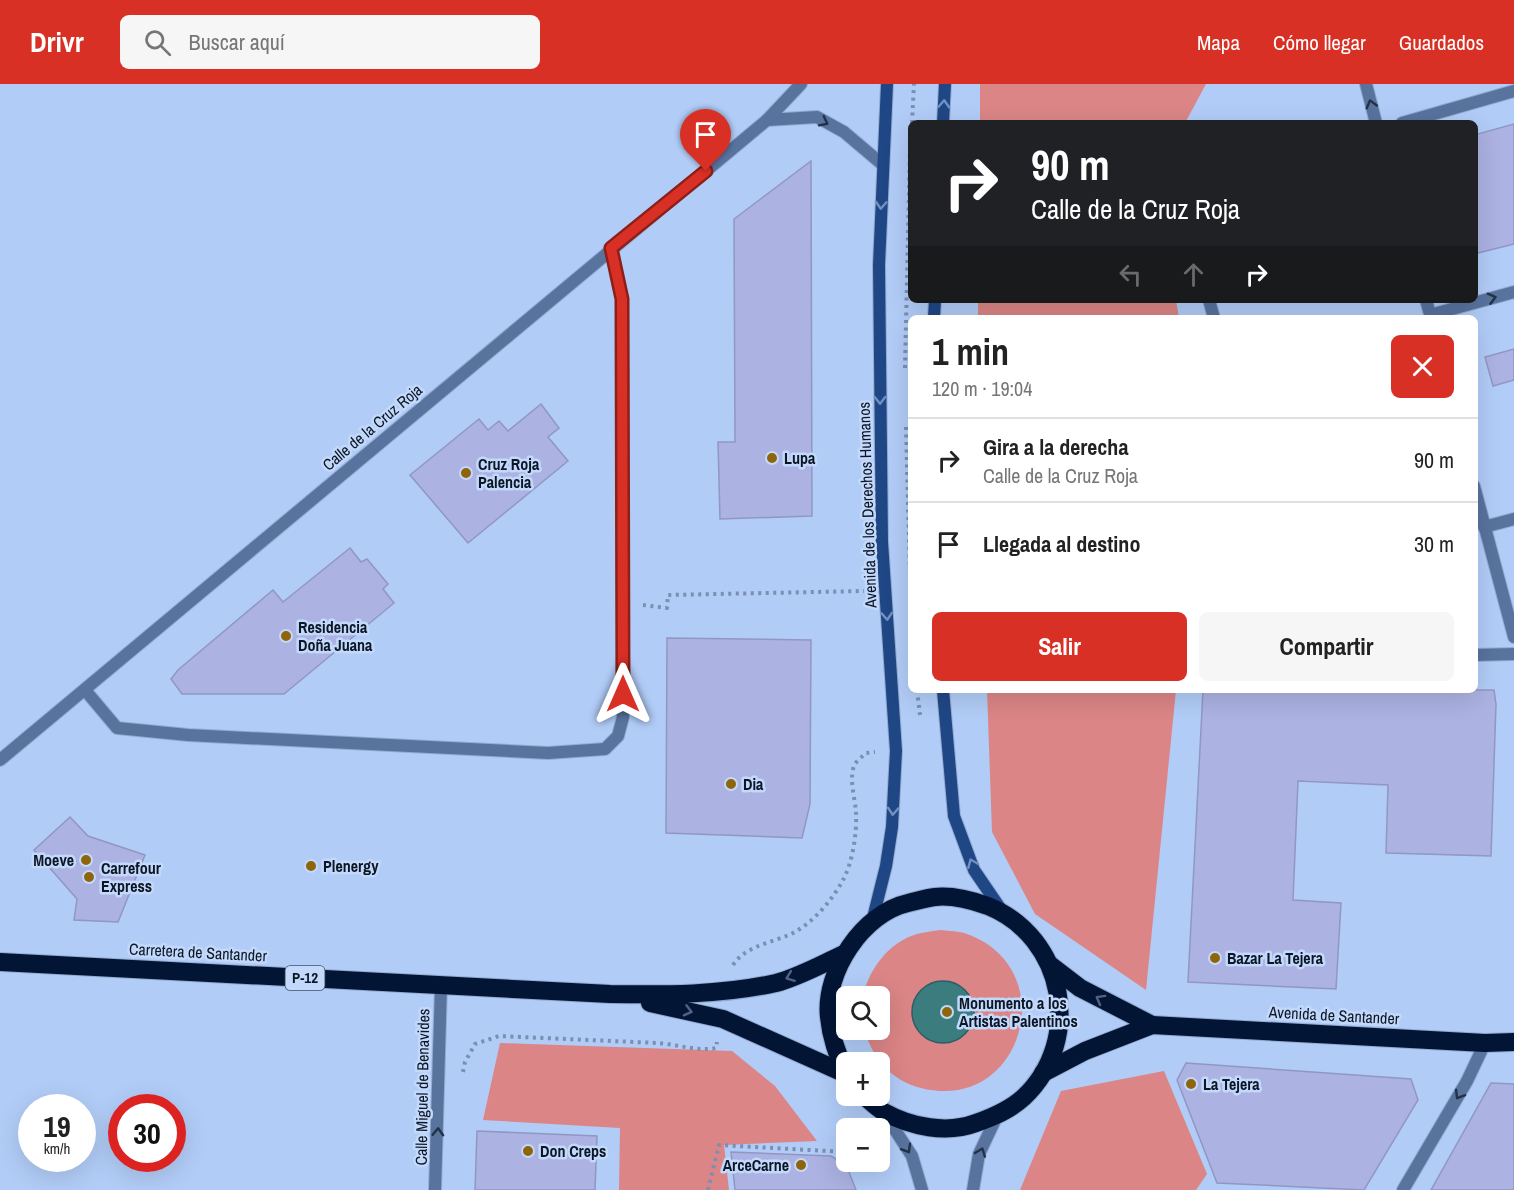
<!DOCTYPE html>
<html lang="es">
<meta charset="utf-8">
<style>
:root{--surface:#fff;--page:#f6f6f6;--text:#222;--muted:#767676;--line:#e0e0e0;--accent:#d93025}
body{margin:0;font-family:"Archivo Narrow",sans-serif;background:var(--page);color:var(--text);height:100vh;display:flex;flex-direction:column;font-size:22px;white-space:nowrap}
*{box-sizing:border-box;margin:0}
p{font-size:20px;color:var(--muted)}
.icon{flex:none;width:33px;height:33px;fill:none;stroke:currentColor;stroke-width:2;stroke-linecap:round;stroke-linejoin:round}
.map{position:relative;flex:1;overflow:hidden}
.side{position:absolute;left:908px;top:231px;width:570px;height:378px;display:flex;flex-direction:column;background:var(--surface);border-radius:9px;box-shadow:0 6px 24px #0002}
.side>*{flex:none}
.banner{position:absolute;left:908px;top:36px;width:570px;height:183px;border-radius:9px;box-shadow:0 6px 24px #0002;background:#202124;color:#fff;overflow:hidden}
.buttons{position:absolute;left:836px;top:902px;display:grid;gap:12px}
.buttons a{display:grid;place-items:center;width:54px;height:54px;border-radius:9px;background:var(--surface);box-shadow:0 6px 24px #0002;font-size:30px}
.speed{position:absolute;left:18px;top:1010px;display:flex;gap:12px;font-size:30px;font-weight:700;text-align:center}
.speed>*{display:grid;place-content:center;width:78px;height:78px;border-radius:50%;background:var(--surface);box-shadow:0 6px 24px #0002;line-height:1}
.speed small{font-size:15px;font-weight:400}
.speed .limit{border:9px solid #d22;background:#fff;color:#111}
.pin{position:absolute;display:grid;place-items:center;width:51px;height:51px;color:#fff;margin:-62px -26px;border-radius:50% 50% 50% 0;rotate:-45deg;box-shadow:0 0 6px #0007}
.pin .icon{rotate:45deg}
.me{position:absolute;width:66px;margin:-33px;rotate:0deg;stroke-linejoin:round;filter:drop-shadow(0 0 4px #0008)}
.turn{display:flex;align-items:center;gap:21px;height:126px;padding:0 24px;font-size:27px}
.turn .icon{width:78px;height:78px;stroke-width:2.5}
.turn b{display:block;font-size:42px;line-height:51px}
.lanes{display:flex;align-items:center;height:57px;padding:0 24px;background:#0003;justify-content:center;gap:30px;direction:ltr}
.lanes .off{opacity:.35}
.round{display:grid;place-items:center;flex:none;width:63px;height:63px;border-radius:9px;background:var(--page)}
.head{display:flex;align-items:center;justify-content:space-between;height:102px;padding:0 24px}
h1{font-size:36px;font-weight:700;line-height:45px}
.cta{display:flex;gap:12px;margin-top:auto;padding:12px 24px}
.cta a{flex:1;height:69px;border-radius:9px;background:var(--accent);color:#fff;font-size:24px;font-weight:700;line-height:69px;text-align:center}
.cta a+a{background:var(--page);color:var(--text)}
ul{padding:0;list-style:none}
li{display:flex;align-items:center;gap:18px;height:84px;padding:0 24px;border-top:2px solid var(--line)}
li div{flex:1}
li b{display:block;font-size:22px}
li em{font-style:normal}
header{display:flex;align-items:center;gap:36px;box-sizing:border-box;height:84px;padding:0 30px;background:var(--accent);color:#fff}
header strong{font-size:28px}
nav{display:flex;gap:33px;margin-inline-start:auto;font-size:21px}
.search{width:420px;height:54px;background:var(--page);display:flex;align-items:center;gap:15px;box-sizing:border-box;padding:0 21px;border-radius:9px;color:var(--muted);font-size:22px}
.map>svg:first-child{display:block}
.green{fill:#db8586}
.water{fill:#3b7c7f;stroke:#2d5d64;stroke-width:1.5}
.building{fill:#acb2e1;stroke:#9197c3;stroke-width:1.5}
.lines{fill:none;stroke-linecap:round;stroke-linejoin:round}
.lane-casing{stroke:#93abd1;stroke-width:14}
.street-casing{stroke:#93abd1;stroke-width:14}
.secondary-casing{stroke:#93abd1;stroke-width:14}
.highway-casing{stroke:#93abd1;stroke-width:20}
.path{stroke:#7a8fb1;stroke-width:4;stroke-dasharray:3 4.5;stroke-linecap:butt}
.lane{stroke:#58739e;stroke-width:12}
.street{stroke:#58739e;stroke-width:12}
.secondary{stroke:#204785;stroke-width:12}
.highway{stroke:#031534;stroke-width:18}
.oneway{stroke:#7290c0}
.oneway2{stroke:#243249}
.oneway3{stroke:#506384}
.route-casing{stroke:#8d1f18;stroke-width:15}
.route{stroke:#d93025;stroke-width:10}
.poi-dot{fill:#8e650a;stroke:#c3d9fb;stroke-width:2}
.labels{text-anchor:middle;stroke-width:5;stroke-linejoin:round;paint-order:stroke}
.shield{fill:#c3d9fb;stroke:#445065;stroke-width:1.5}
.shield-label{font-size:15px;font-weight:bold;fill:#0d1625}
.street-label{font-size:16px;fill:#0d1625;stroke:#c3d9fb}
.poi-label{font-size:16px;font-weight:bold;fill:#0d1625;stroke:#c3d9fb;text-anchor:start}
</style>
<header>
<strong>Drivr</strong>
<div class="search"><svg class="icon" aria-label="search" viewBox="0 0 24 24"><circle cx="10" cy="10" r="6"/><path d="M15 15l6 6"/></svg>Buscar aquí</div>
<nav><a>Mapa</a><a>Cómo llegar</a><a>Guardados</a></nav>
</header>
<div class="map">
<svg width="1514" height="1106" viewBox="0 0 1514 1106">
<rect width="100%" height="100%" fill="#b1ccf7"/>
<!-- green -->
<g class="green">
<polygon points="980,0 1206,0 1185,39 980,39"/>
<polygon points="978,216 1176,216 1179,234 978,234"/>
<polygon points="987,606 1176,606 1146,906 1035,830 992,748"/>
<path d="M 940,846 C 949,847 959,847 967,850 C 1064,885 1022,1030 921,1004 C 891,997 872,973 864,945 L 879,945 L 879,912 L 863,912 C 869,885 889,858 917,850 C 924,848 933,847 940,846 Z"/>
<polygon points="500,959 732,967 775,1002 817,1057 724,1061 729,1106 619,1106 620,1044 483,1036"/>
<polygon points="1164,987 1207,1090 1196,1106 1020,1106 1061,1007"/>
</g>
<!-- water -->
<circle class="water" cx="943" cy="928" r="31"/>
<!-- building -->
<g class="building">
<polygon points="1514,40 1514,160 1474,170 1474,51"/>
<polygon points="811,77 812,432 720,435 718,358 735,358 734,135"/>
<polygon points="1514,265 1514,296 1493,302 1485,273"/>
<polygon points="541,320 559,344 548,353 568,377 468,459 410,391 479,335 488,346 499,337 508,347"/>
<polygon points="350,464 361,478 367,475 388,500 383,505 394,519 284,610 182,610 171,595 178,586 273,506 283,518"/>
<polygon points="667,554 811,556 810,720 802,754 666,749"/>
<polygon points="1203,606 1494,606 1496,620 1491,772 1386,769 1388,701 1298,697 1293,816 1341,819 1336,905 1188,898"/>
<polygon points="70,733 88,752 145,771 118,838 74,836 77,815 34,766"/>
<polygon points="1186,979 1411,995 1418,1016 1364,1106 1217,1099 1177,996"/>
<polygon points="1491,999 1514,1000 1514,1106 1431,1106"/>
<polygon points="477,1047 597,1052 595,1106 475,1106"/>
<polygon points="731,1068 831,1072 843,1079 849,1088 856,1106 735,1106"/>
</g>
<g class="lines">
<defs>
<polyline id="lane" points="1209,216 1214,234"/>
<g id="street">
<polyline points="1366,0 1376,39"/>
<polyline points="767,36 817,33 844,48 883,81"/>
<polyline points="1402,39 1514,7"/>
<polyline points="1426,216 1431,234"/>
<polyline points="1430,231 1514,208"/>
<polyline points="1474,402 1514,553"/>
<polyline points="1484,443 1514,435"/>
<polyline points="1474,571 1514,570"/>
<polyline points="85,606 117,644 188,651 548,669 605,665 618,652 623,633 622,215 611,164"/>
<polyline points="0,676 767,36 801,0"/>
<polyline points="884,1029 912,1072 922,1106"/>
<polyline points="435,1106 441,901"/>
<polyline points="973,1106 979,1070 997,1032"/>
<polyline points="1403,1106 1467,997 1485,959"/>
</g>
<g id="secondary">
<polyline points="943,39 945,0"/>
<polyline points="934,234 935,216"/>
<polyline points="943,606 954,732 974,786 1002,827"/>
<polyline points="872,838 886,782 892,743 896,667 882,458 879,181 887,0"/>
</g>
<g id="highway">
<path d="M 0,878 L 610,910 C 665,911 722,911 776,899 C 799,893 822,880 844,870"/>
<polyline points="1050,881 1080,904 1152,941"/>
<polyline points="650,919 723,935 846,990"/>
<path d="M 846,989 C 837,970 831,954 829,933 C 824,888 863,829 908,819 C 917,817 926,814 935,813 C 953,811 971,816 988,822 C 1065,853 1084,956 1024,1013 C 1010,1026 993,1033 976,1039 C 947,1050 911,1043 884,1028 C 877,1024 870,1017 863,1011"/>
<polyline points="1043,989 1085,967 1152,941 1485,959 1514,958"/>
</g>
</defs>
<!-- lane casing -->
<use href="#lane" class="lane-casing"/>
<!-- street casing -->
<use href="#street" class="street-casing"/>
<!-- secondary casing -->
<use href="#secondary" class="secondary-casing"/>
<!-- highway casing -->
<use href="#highway" class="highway-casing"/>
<!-- path -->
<g class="path">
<polyline points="912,39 914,0"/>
<polyline points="905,284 910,65"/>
<polyline points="906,343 910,492"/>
<polyline points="643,521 667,524 668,511 864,507"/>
<polyline points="917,606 920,631"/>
<path d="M 733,881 C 746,861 773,859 793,849 C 814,838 832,816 843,796 C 853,777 857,749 856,728 C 855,715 849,695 854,682 C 856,677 863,672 866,669 L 875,668"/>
<path d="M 463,988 L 465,978 L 475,960 L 499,952 L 657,959 C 676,960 698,968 716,964 L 717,958"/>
<polyline points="708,1106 719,1061 846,1068"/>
</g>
<!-- lane -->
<use href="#lane" class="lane"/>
<!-- street -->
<use href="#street" class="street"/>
<!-- secondary -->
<use href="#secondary" class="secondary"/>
<!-- highway -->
<use href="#highway" class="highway"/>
</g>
<!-- one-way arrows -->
<defs><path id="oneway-chevron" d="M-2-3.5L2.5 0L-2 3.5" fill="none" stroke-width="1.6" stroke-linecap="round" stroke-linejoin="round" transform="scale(1.5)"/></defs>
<g class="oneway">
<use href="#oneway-chevron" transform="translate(944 20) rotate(-87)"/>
<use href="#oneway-chevron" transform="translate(881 121) rotate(93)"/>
<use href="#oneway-chevron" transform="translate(880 316) rotate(89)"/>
<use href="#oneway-chevron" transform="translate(887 532) rotate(86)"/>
<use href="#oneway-chevron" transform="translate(893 727) rotate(94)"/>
<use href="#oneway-chevron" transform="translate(972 779) rotate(-113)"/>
</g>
<g class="oneway2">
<use href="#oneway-chevron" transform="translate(1371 20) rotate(-105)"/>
<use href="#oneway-chevron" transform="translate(824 38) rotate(27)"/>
<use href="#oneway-chevron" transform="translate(1492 214) rotate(-15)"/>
<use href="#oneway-chevron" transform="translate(1459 1011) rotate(121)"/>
<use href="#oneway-chevron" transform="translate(438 1048) rotate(-88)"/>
<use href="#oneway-chevron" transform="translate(907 1065) rotate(59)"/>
<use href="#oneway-chevron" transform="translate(981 1068) rotate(-70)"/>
</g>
<g class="oneway3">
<use href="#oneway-chevron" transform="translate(790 893) rotate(159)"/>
<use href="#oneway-chevron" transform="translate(1100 915) rotate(-151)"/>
<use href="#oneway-chevron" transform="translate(688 927) rotate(14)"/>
</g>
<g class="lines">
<defs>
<polyline id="route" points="623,610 622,215 611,164 706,87"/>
</defs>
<!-- route casing -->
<use href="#route" class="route-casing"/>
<!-- route -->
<use href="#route" class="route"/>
</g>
<!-- markers -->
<g class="poi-dot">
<circle cx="772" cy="374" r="6"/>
<circle cx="466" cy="389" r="6"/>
<circle cx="286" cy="552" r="6"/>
<circle cx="731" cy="700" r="6"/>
<circle cx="86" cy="776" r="6"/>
<circle cx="311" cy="782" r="6"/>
<circle cx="89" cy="793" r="6"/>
<circle cx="1215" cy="874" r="6"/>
<circle cx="947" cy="928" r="6"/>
<circle cx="1191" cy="1000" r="6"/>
<circle cx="528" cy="1067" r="6"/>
<circle cx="801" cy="1081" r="6"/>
</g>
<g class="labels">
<!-- shield labels -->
<rect class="shield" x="285.5" y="882" width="39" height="24" rx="4.5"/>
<g class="shield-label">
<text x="305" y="899">P-12</text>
</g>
<!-- street labels -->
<g class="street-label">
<text transform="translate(372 343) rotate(-40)" y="6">Calle de la Cruz Roja</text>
<text transform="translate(867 421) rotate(-92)" y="6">Avenida de los Derechos Humanos</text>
<text transform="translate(198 868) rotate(3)" y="6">Carretera de Santander</text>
<text transform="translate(1334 931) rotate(3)" y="6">Avenida de Santander</text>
<text transform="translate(422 1003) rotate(-89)" y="6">Calle Miguel de Benavides</text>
</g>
<!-- poi labels -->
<g class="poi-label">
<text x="784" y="380">Lupa</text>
<text x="478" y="386">Cruz Roja<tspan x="478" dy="18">Palencia</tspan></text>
<text x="298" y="549">Residencia<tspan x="298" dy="18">Doña Juana</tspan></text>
<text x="743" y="706">Dia</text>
<text x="74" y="782" text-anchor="end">Moeve</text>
<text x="323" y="788">Plenergy</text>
<text x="101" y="790">Carrefour<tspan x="101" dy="18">Express</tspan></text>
<text x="1227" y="880">Bazar La Tejera</text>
<text x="959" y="925">Monumento a los<tspan x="959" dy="18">Artistas Palentinos</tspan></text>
<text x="1203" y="1006">La Tejera</text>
<text x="540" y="1073">Don Creps</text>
<text x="789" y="1087" text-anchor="end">ArceCarne</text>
</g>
</g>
</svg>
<div class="buttons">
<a><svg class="icon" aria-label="search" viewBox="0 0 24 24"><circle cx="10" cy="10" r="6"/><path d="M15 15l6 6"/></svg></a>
<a>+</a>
<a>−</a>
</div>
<div class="speed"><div>19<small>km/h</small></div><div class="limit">30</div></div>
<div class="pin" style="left:706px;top:87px;background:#d93025"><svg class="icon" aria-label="arrive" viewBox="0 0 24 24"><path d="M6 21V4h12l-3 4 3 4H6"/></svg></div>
<svg class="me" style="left:623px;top:610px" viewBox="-20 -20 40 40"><path d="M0-17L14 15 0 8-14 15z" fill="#d93025" stroke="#fff" stroke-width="4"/></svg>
<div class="banner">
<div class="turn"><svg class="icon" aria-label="right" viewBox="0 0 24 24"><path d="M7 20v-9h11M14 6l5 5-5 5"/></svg><div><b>90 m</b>Calle de la Cruz Roja</div></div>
<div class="lanes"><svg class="icon off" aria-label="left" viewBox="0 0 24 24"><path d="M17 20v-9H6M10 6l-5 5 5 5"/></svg><svg class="icon off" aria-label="ahead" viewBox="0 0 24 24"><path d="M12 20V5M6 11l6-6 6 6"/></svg><svg class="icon" aria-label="right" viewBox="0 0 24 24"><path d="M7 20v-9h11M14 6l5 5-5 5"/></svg></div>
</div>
<section class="side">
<div class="head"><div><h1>1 min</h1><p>120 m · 19:04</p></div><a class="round" style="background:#d93025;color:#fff"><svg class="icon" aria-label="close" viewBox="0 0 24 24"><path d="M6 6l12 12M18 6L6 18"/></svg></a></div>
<ul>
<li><svg class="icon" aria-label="right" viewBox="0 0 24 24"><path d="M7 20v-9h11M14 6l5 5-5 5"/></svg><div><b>Gira a la derecha</b><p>Calle de la Cruz Roja</p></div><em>90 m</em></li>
<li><svg class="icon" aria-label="arrive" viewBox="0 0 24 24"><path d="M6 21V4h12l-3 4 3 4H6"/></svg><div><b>Llegada al destino</b></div><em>30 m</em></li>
</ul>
<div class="cta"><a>Salir</a><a>Compartir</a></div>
</section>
</div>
